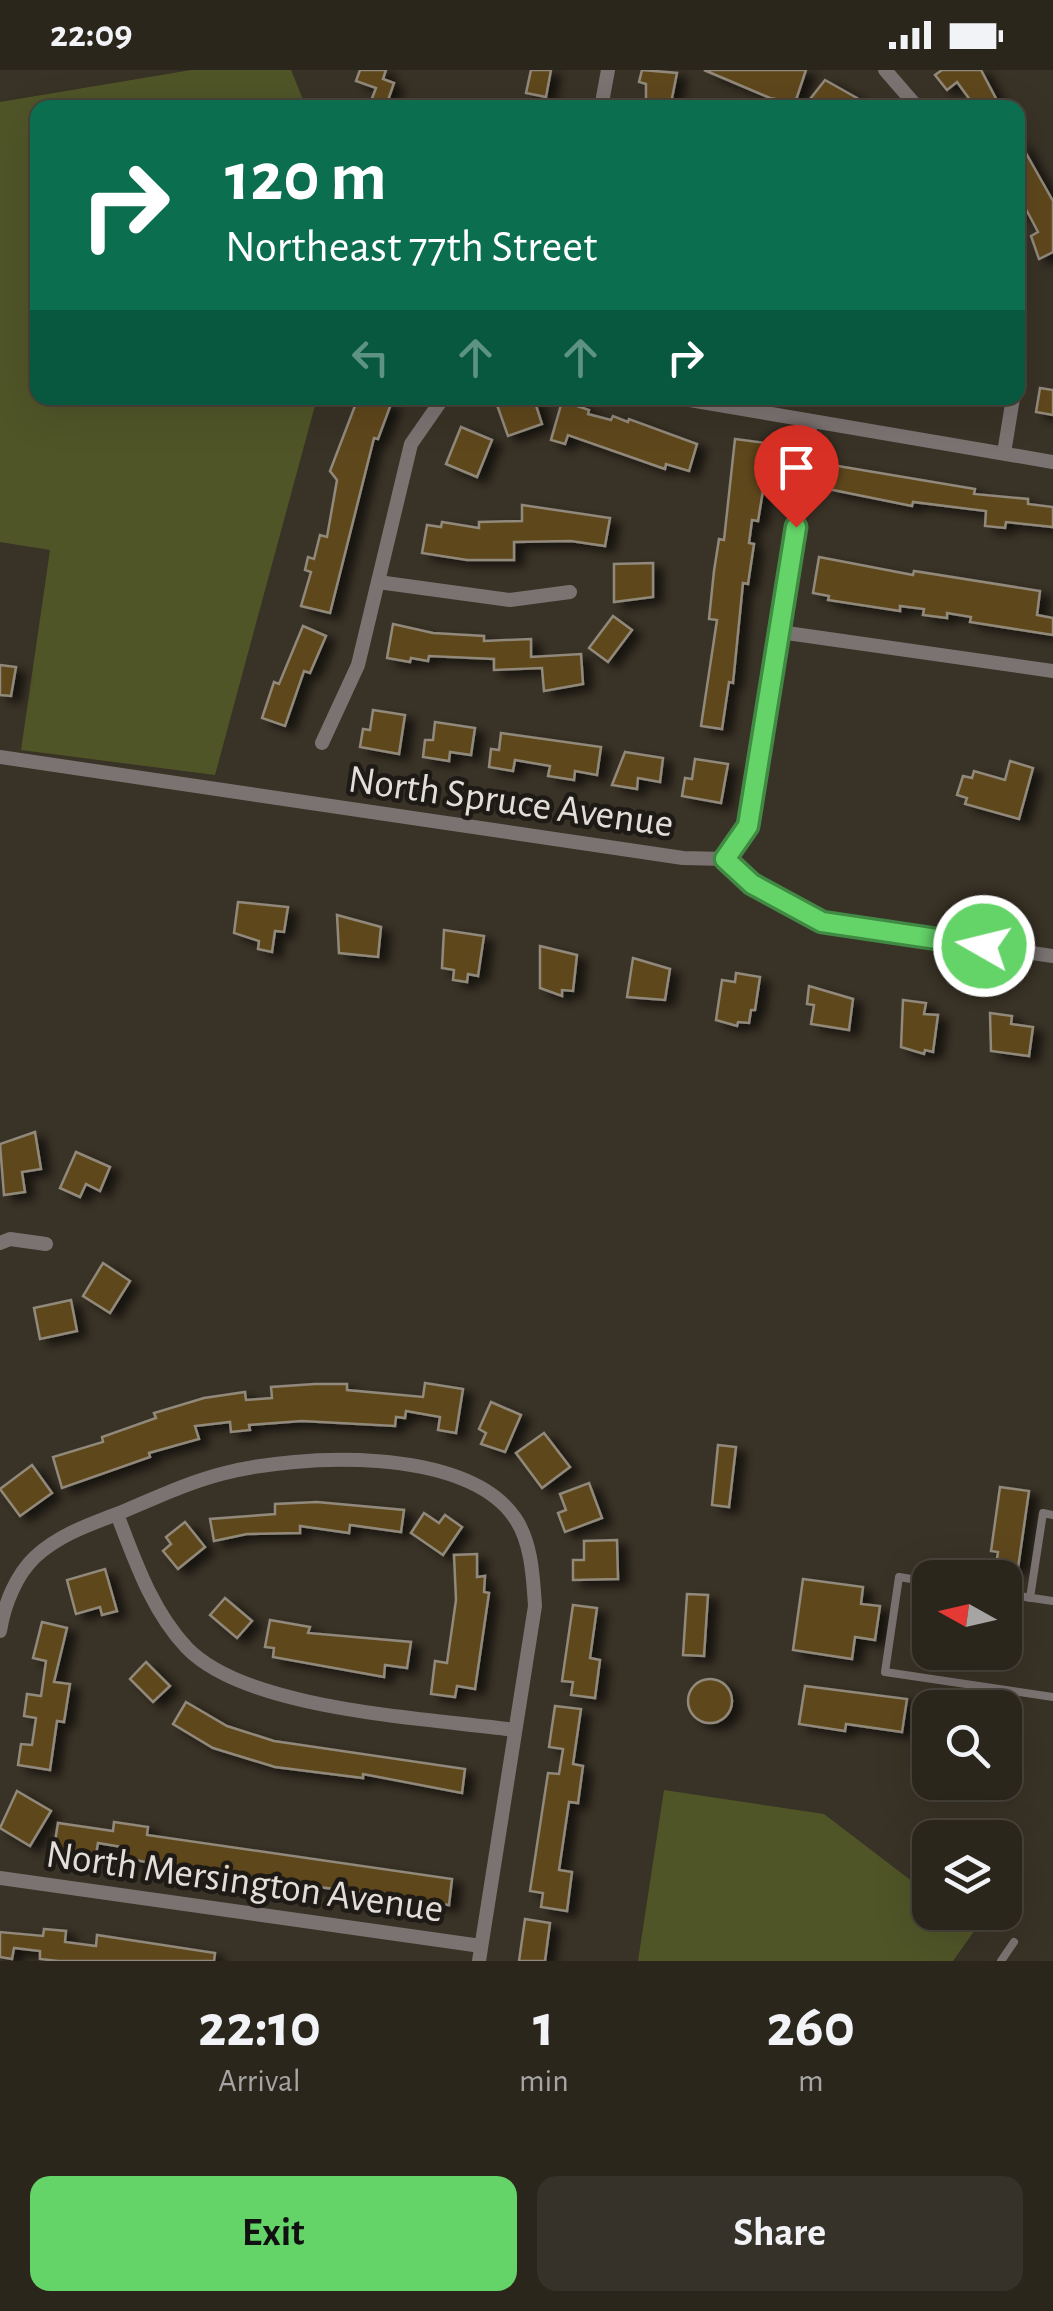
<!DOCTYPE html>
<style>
:root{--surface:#2b261c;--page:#373229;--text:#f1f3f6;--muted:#a6a5a3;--line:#47433b;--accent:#64d468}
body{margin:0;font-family:"Alegreya Sans",sans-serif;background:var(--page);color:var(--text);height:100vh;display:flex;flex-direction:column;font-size:38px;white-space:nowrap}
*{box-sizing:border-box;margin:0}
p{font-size:32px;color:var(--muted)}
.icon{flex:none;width:55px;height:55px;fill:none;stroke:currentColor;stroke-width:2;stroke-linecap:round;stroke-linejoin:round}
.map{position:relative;height:1891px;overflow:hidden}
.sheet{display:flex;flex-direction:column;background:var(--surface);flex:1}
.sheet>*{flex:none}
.top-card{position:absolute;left:30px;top:30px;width:995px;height:305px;border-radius:20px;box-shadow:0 10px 40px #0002,0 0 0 2px var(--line);background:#0b6e4f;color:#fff;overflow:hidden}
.needle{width:65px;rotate:278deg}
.fabs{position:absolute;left:912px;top:1490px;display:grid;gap:20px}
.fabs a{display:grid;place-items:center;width:110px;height:110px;border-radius:20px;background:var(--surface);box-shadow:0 10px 40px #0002,0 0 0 2px var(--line);font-size:50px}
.pin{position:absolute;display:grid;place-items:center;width:85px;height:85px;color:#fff;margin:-102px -42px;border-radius:50% 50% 50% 0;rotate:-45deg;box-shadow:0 0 10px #0007}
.pin .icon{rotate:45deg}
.me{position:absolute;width:110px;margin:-55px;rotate:278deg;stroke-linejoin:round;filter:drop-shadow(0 0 8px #0008)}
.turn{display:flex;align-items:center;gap:35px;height:210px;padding:0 30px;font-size:45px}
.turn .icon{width:130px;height:130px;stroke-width:2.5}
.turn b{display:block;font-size:70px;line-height:85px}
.lanes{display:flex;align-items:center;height:95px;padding:0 30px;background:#0003;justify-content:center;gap:50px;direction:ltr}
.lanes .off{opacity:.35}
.eta{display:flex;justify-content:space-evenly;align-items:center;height:170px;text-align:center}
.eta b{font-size:60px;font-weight:700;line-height:70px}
.primary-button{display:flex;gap:20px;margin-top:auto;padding:20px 30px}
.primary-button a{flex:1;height:115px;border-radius:20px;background:var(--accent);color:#111;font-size:40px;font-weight:700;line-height:115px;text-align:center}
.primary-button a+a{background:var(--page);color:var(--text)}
.status{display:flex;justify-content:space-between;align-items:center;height:70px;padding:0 50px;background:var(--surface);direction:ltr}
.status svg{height:28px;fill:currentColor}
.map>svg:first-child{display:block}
.green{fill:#505528}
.building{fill:#5e471a;stroke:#91897b;stroke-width:2.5;filter:url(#shadow)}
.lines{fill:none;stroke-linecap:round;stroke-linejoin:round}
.lane{stroke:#7a7371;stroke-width:8}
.street{stroke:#7a7371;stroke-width:14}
.route-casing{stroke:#418a44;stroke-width:25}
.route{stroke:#64d468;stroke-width:18}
.labels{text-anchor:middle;stroke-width:9;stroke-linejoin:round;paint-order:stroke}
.street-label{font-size:40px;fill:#e3ded7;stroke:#1e1a15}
</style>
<div class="status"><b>22:09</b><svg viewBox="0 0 49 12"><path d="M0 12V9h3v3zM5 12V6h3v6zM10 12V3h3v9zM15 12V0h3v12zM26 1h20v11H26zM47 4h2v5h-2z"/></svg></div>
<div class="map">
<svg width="1053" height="1891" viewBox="0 0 1053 1891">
<defs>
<filter id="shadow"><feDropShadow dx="9" dy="5.5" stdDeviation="5" flood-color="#0009"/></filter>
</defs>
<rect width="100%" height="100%" fill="#393226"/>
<!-- green -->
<g class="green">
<polygon points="191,0 291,0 306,37 38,38 38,328 317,328 215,705 21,680 50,480 0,472 0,32"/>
<polygon points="664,1720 824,1744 930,1825 930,1842 953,1843 975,1860 953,1891 638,1891"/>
</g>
<!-- building -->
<g class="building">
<polygon points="360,0 386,0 383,9 394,13 386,36 371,31 376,18 356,11"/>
<polygon points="531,0 551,0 546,27 526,23"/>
<polygon points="642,0 677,3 670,38 646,34 646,14 639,12"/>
<polygon points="704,0 806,0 795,33 770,28"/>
<polygon points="942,0 981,0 1001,38 976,38 957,12 947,20 935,5"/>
<polygon points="825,10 857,28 849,38 803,38"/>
<polygon points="1018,69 1053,131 1053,182 1039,189 1031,166 1038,162 1027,141 1018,145"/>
<polygon points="1040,318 1053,320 1053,345 1036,342"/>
<polygon points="358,328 391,334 378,369 374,368 330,543 301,536 311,502 305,500 308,487 314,489 320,465 327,467 337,410 330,401"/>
<polygon points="511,328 513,333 534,329 542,354 508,366 496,332"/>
<polygon points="563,328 579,330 577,336 589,340 588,344 611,350 613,346 628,352 629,349 697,374 689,401 666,394 665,399 568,365 565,374 551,370"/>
<polygon points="461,357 492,370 477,407 446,394"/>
<polygon points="735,369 766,373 768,390 758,451 752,450 749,473 754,474 748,514 743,513 733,613 729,612 722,659 701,656 717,550 709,549 714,501 719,469 724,470"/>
<polygon points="832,395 975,419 974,424 1028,429 1028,434 1053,437 1053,457 1006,452 1005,458 985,456 986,441 913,432 912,436 828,419"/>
<polygon points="522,435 610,448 605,476 571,471 514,472 514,490 467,490 422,483 427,455 441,457 442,452 479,458 479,452 522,451"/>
<polygon points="819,487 913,505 914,501 1040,521 1037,545 1053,548 1053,565 970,552 971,547 947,543 947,548 923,545 924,539 900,536 900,541 828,530 829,526 813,523"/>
<polygon points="653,493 653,527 614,532 614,494"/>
<polygon points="613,546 632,560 608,592 589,578"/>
<polygon points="393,554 433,563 484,566 484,571 531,569 531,587 581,584 583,614 544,621 542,598 494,600 494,589 429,586 428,591 411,588 410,592 387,588"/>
<polygon points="303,556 326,566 310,603 304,601 285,656 262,648 274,612 279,614"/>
<polygon points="0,595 16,597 11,626 0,625"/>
<polygon points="373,640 405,645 399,684 360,677 363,659 370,660"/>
<polygon points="435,652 475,658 471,685 450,682 449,691 423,687 425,670 433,670"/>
<polygon points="501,663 601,677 597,705 575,701 574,710 548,706 550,696 515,690 513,701 489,697 491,679 499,680"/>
<polygon points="625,682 663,688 660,712 638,708 637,719 612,715"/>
<polygon points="695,689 728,694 721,733 682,726 685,708 692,709"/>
<polygon points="1010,691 1033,698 1019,749 965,734 967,728 957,725 963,706 972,708 974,701 1005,710"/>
<polygon points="238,832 288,837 284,862 275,861 272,882 258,879 259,871 234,863"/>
<polygon points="337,845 381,857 378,887 339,883"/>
<polygon points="444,860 484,866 478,906 468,904 467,912 453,910 454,900 442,898"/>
<polygon points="540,876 577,885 573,921 562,920 562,926 540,918"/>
<polygon points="633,888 670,899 665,930 627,927"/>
<polygon points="736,903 760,907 755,940 751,940 749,953 738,952 737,956 716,950 722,910 735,912"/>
<polygon points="809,916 853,929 849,960 811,954 814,935 807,934"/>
<polygon points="903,930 926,933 924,944 938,945 933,982 925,980 924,984 901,977"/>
<polygon points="990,943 1012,946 1011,954 1033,957 1029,986 991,981"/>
<polygon points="35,1062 41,1099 22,1102 25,1122 4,1125 0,1074"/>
<polygon points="76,1082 110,1097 100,1121 86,1114 80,1127 60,1118"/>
<polygon points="103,1193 130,1211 110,1243 83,1226"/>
<polygon points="71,1230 77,1261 40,1269 34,1238"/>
<polygon points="425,1313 463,1319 456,1363 438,1360 440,1347 406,1341 405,1348 396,1347 395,1356 302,1351 249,1355 250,1360 231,1362 230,1352 195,1356 199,1369 149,1383 150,1387 62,1418 53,1387 103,1372 102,1367 156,1348 154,1343 204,1328 245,1322 246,1330 272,1328 271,1317 315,1314 347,1314 347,1320 423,1327"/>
<polygon points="491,1332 521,1345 505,1382 481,1374 486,1363 479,1359"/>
<polygon points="544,1363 570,1397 542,1418 516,1383"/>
<polygon points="718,1375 736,1377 729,1437 712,1435"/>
<polygon points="32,1395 52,1423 20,1446 0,1419"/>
<polygon points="589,1413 602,1448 565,1462 558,1443 566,1440 560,1424"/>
<polygon points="1000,1417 1029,1421 1018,1498 996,1495 998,1482 991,1481"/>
<polygon points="317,1432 404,1440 401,1462 350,1455 349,1463 300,1456 300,1463 247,1464 214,1471 210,1449 275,1444 275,1434"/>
<polygon points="424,1443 439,1453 445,1445 462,1457 443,1485 411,1463"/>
<polygon points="185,1452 205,1477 178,1499 163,1481 171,1474 166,1467"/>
<polygon points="617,1470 618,1509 573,1510 573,1490 584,1490 584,1471"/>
<polygon points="477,1484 477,1507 485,1506 484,1522 489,1523 475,1619 457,1616 455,1627 431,1624 435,1591 447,1593 456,1530 454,1485"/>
<polygon points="105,1499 117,1541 102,1545 100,1537 76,1544 67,1510"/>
<polygon points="803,1509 863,1517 861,1534 880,1536 875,1570 855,1567 852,1589 793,1580"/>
<polygon points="922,1519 930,1519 930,1559 917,1557"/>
<polygon points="687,1524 708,1525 704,1586 683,1585"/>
<polygon points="225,1528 252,1551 237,1568 210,1545"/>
<polygon points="573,1535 597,1538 590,1588 600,1590 595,1628 571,1625 573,1612 562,1611"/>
<polygon points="270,1550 310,1557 308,1563 411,1572 407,1598 385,1595 384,1607 273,1587 274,1578 265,1577"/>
<polygon points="42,1552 67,1558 54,1612 70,1614 64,1652 57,1651 50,1700 18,1695 21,1674 32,1675 36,1648 24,1646 27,1624 41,1626 46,1591 33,1588"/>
<polygon points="146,1592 170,1616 153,1632 130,1609"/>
<circle cx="710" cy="1631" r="22"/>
<polygon points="805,1616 907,1629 902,1662 846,1654 845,1661 799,1654"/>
<polygon points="186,1632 227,1656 274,1671 465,1699 462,1723 363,1704 363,1708 275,1697 213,1678 173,1654"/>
<polygon points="555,1636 581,1639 573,1694 583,1696 578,1733 569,1732 559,1800 572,1802 567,1841 541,1837 543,1823 530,1821 548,1703 559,1704 563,1679 549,1677"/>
<polygon points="17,1721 51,1741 30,1776 0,1758"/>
<polygon points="114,1752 148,1757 147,1765 452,1809 449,1835 160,1795 121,1787 122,1777 98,1773 96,1784 54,1778 58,1753 113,1761"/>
<polygon points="525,1849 550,1853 545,1891 519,1891"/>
<polygon points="44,1859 66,1861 65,1872 96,1876 97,1865 215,1883 214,1891 58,1891 40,1889 40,1881 14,1878 12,1889 0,1887 0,1862 43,1866"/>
</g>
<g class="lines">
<!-- lane -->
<g class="lane">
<polyline points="930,1512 899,1507 885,1602 1053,1627"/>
<polyline points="1005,1524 1053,1531"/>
<polyline points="1030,1528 1043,1443 1053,1445"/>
<polyline points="1001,1891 1014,1872"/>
</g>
<!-- street -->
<g class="street">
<polyline points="885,0 918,38"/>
<polyline points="601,38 608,0"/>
<polyline points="1018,231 1018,296"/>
<polyline points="678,328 1053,392"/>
<polyline points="1004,383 1013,328"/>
<polyline points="378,512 510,530 570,522"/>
<polyline points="780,562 1053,601"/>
<polyline points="322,673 358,595 411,374 443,328"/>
<polyline points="0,687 683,788 725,789 752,814 821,852 1053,886"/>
<polyline points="725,789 748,756 811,352"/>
<polyline points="0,1173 10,1169 46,1174"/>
<path d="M 117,1444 C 135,1491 152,1541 187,1578 C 248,1641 428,1648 515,1660"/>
<path d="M 0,1561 C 4,1535 16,1505 35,1487 C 60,1464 91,1454 122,1442 C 155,1428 187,1413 221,1404 C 296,1384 466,1375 515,1448 C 532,1473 533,1508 535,1536 L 479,1891"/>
<polyline points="0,1808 481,1876"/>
</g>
</g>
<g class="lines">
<defs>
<polyline id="route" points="796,457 748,756 725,789 752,814 822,852 984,876"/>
</defs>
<!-- route casing -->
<use href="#route" class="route-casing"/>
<!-- route -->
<use href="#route" class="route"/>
</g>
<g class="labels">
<!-- street labels -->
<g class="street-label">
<text transform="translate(511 730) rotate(8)" y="14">North Spruce Avenue</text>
<text transform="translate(245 1810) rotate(8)" y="14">North Mersington Avenue</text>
</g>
</g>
</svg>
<div class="fabs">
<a><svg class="needle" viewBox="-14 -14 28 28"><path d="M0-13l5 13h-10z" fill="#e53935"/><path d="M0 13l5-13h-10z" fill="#a6a5a3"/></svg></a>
<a><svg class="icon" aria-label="search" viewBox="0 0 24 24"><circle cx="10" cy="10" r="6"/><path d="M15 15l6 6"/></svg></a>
<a><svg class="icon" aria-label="layers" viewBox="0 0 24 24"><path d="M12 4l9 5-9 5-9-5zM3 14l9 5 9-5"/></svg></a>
</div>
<div class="pin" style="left:796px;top:457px;background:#d93025"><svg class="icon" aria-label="arrive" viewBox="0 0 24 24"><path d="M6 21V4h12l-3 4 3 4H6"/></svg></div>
<svg class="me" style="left:984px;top:876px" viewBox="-20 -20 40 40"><circle r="17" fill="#64d468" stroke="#fff" stroke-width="3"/><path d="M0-11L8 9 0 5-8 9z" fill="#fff"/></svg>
<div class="top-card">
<div class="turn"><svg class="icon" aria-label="right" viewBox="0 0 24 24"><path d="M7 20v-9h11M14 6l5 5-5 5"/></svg><div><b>120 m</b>Northeast 77th Street</div></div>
<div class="lanes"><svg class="icon off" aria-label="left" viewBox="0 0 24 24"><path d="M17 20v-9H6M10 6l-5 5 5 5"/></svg><svg class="icon off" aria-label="ahead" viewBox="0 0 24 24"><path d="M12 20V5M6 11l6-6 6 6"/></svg><svg class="icon off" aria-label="ahead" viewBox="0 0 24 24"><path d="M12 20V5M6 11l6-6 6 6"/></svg><svg class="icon" aria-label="right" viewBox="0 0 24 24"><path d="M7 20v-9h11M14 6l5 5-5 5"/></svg></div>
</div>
</div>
<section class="sheet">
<div class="eta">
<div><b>22:10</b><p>Arrival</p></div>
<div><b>1</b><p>min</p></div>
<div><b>260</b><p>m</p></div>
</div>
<div class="primary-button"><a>Exit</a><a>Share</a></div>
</section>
